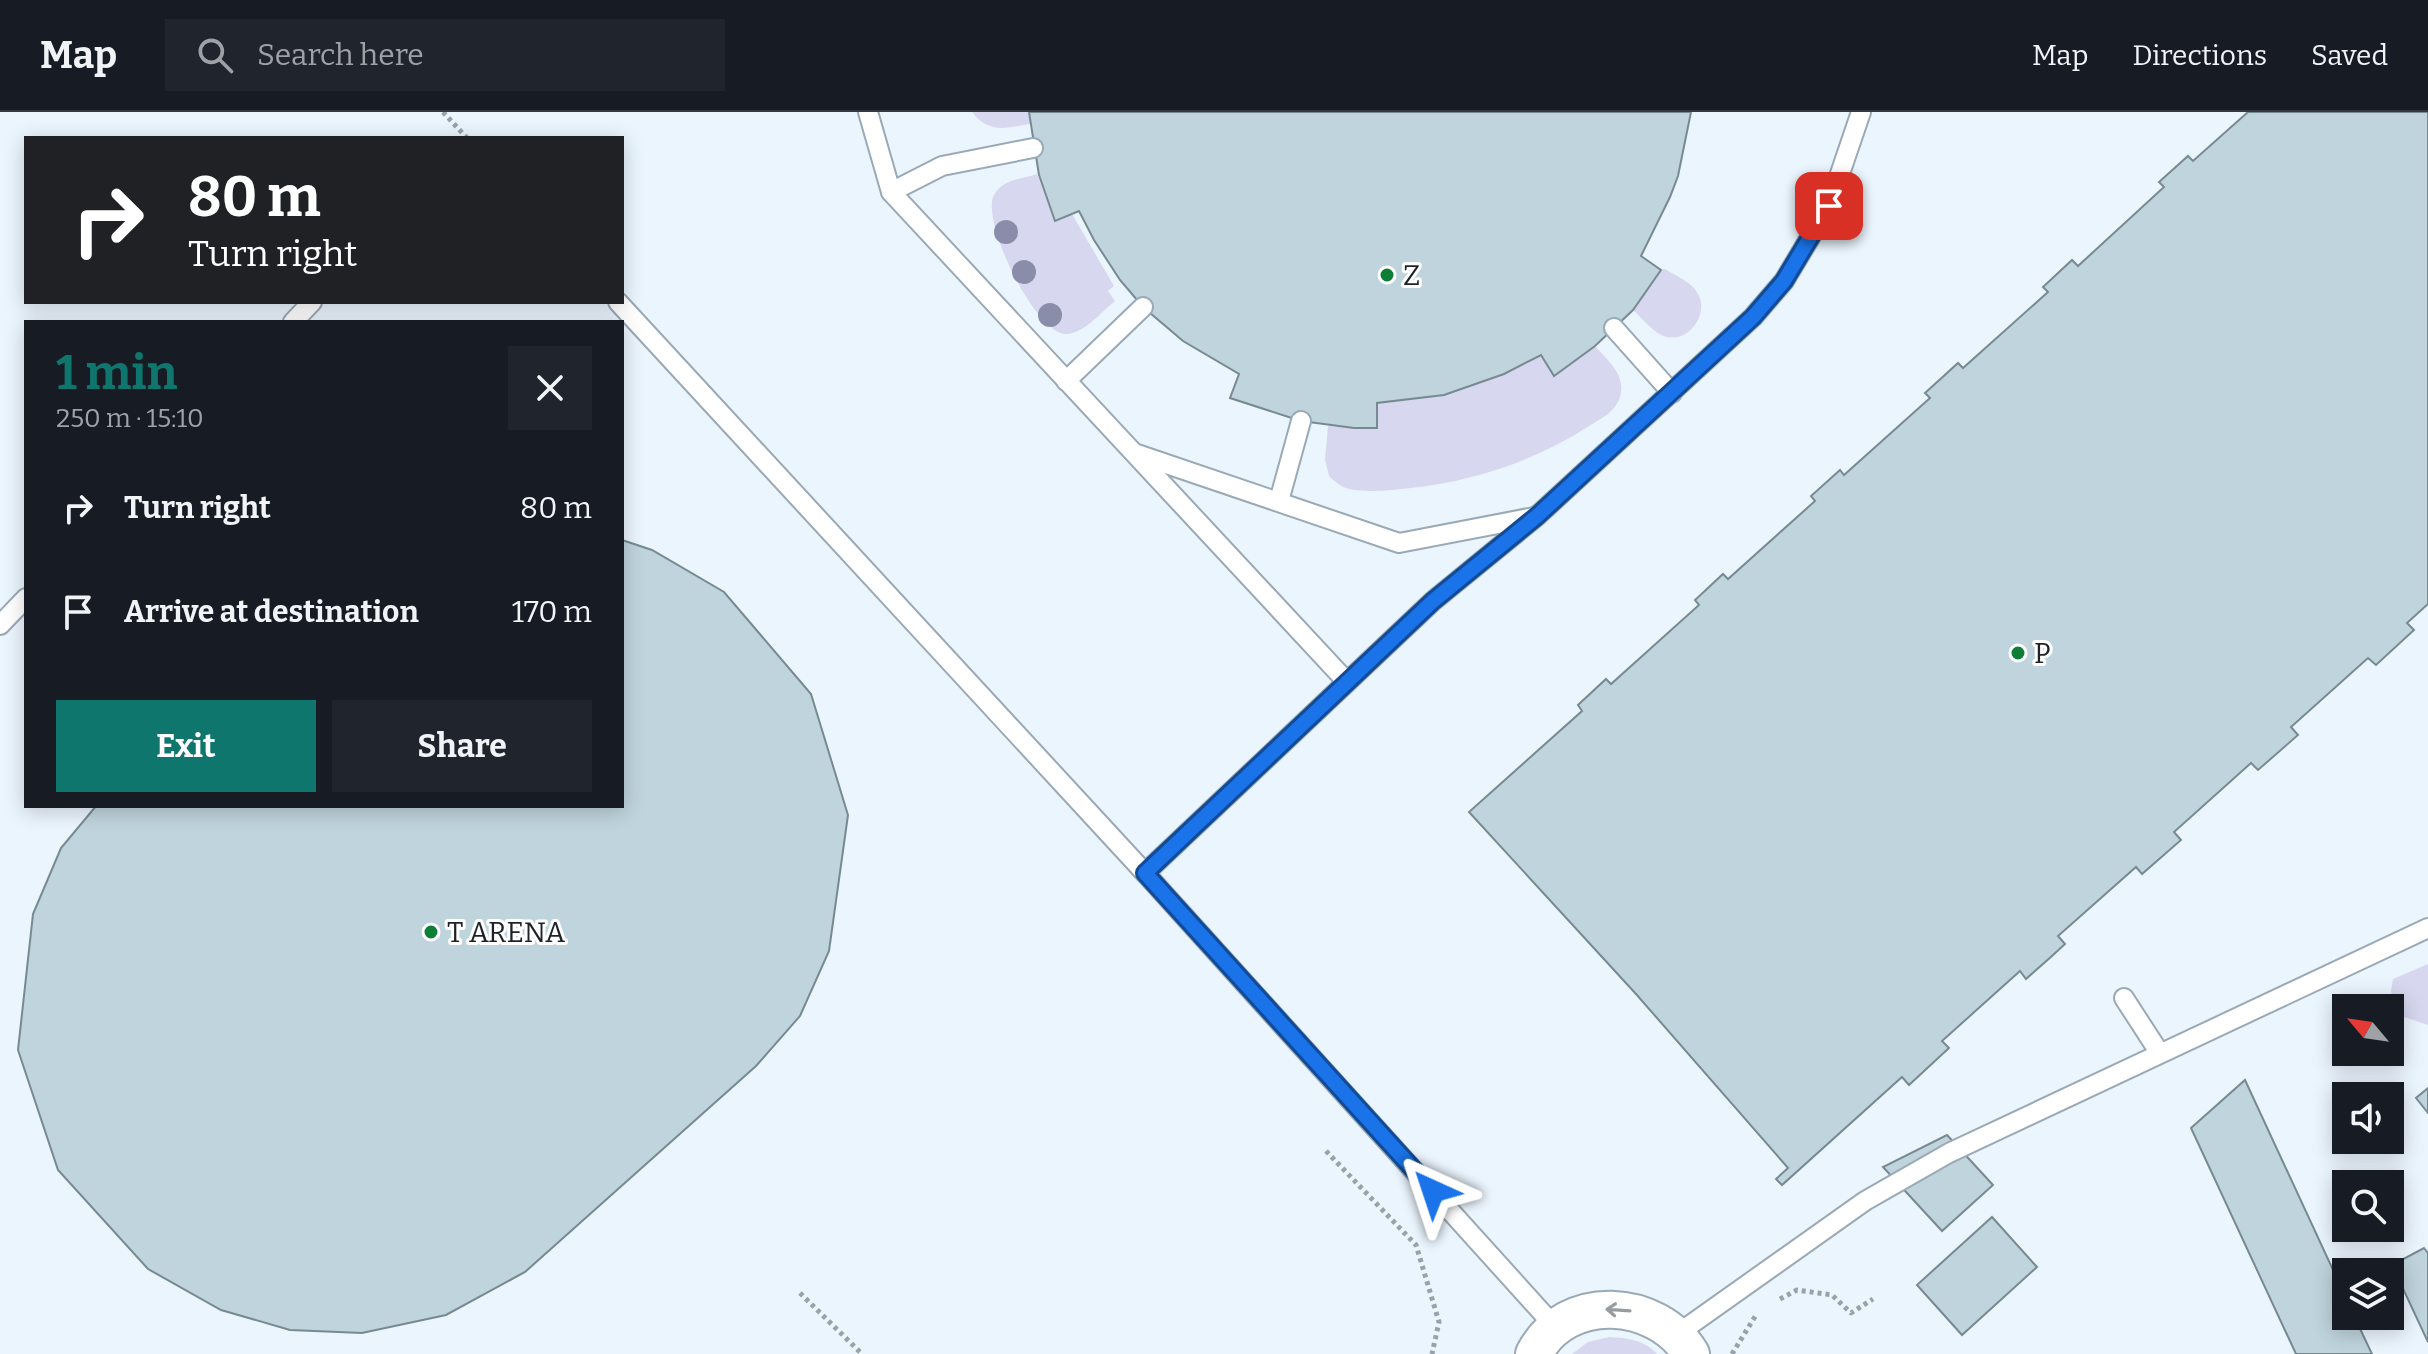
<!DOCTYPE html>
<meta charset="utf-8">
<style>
:root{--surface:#171b24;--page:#20242c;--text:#f1f3f6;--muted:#9ea1a6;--line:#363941;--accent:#0f766e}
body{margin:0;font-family:Bitter,serif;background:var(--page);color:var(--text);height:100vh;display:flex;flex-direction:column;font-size:30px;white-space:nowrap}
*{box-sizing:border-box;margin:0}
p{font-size:26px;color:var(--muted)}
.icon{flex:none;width:44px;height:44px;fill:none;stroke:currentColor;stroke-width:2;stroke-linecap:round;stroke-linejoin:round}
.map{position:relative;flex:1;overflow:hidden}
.drawer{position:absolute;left:24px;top:208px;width:600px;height:488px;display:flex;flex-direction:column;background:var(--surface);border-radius:0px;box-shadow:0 4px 20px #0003}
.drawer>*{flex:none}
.banner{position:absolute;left:24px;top:24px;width:600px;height:168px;border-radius:0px;box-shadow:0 4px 20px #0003;background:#202124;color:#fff;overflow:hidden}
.needle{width:52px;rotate:299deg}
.fabs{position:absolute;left:2332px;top:882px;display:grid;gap:16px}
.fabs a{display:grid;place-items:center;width:72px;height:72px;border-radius:0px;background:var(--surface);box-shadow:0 4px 20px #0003;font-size:40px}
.pin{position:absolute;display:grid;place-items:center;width:68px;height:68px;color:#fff;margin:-34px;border-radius:16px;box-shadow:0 4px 12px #0006}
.me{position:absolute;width:88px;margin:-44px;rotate:318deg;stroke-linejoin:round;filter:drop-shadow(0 0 6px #0008)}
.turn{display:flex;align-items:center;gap:28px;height:168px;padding:0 32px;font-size:36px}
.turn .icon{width:104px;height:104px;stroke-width:2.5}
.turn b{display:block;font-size:56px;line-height:68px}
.round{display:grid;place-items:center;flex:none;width:84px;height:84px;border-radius:0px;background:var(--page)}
.summary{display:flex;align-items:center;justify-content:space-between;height:136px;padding:0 32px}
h1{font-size:48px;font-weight:700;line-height:60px;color:var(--accent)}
.cta{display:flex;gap:16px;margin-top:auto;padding:16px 32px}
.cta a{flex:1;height:92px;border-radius:0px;background:var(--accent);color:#fff;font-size:32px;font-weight:700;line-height:92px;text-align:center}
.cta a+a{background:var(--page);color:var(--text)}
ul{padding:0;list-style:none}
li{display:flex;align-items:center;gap:24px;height:104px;padding:0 32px}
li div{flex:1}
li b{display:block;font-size:30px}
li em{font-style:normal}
header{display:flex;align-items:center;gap:48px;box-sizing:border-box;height:112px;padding:0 40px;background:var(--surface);border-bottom:2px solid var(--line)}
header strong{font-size:38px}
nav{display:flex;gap:44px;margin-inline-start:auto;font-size:28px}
.search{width:560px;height:72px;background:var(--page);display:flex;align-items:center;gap:20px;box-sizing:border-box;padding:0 28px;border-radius:0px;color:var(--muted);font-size:30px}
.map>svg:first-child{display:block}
.green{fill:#d7d7ef}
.building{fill:#bfd4dd;stroke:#778a92;stroke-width:2}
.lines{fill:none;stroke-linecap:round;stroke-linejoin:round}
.lane-casing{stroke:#9aa9b6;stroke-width:22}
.street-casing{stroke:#9aa9b6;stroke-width:40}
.path{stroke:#99a2a9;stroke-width:5;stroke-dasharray:4 4;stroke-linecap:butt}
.lane{stroke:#fff;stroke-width:18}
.street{stroke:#fff;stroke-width:36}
.tree{fill:#8a8daa}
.oneway{stroke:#999c9e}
.route-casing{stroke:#114b97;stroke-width:20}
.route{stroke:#1a73e8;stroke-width:14}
.poi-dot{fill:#0d7e35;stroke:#fff;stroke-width:3}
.labels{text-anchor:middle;stroke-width:6;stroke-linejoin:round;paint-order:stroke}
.poi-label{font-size:28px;fill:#1c2227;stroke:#fff;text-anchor:start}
</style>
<header>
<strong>Map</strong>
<div class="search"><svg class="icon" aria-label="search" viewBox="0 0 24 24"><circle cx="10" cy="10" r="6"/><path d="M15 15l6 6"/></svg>Search here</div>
<nav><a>Map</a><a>Directions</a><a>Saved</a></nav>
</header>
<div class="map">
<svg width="2428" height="1242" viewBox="0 0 2428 1242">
<rect width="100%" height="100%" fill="#ebf5fe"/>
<!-- green -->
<g class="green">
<path d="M 972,0 L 1029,0 L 1030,12 C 1006,16 989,22 972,0 Z"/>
<path d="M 1037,62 L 1055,109 L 1072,102 L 1114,174 L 1108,179 L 1115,189 C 1102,199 1083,223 1065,222 C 1035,221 980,108 994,83 C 1004,66 1021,68 1037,62 Z"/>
<path d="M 1665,157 C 1676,164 1694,171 1699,184 C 1708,203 1689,230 1667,225 C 1654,222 1642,206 1633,198 L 1661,158 Z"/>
<path d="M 1595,234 C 1606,247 1624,261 1621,280 C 1619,298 1602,306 1589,314 C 1535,349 1474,369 1411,376 C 1391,378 1369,381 1349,377 C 1341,375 1335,370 1329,364 L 1325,348 L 1328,314 L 1377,316 L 1377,291 L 1444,283 L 1504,262 L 1541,243 L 1555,263 Z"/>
<polygon points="2428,852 2428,913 2398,903 2391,879 2393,867"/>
<path d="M 1609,1225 C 1628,1226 1644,1228 1657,1242 L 1572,1242 L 1588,1230 Z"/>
</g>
<!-- building -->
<g class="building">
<polygon points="1029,0 1691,0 1678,64 1670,85 1641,144 1661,158 1633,198 1595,234 1554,264 1541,243 1504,262 1444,283 1377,291 1377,316 1354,316 1301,309 1230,286 1239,262 1183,229 1143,195 1120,168 1094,128 1079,99 1055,109 1039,63"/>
<polygon points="2248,0 2428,0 2428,492 2407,511 2414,518 2376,553 2368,546 2291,615 2298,623 2258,658 2251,651 2174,720 2181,728 2142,762 2136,755 2058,824 2065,832 2052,844 2026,867 2020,859 1942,929 1949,936 1909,973 1902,965 1782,1073 1776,1067 1788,1056 1636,882 1469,700 1582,599 1578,593 1606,567 1611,572 1699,493 1695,488 1723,462 1728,467 1815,389 1811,384 1840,358 1844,363 1930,286 1925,281 1958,251 1963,256 2048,180 2043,175 2072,148 2078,154 2164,75 2159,70 2188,44 2193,49"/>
<polygon points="622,428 652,438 724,480 811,582 848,703 829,839 800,904 756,954 525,1160 446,1203 362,1221 290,1218 221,1198 148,1157 58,1058 18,938 33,802 61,736 96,694 622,694"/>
<polygon points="2245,968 2346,1186 2346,1204 2354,1204 2372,1242 2296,1242 2191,1016"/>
<polygon points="2428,976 2428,1001 2416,986"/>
<polygon points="1947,1023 1993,1073 1942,1119 1883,1055"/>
<polygon points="1992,1105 2037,1155 1962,1223 1917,1173"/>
<polygon points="2424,1136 2428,1141 2428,1230 2392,1153"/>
</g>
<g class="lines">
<defs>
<g id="lane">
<polyline points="868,0 891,80 1347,570"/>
<polyline points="891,80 942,54 1033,36"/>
<polyline points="618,190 1145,761"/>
<polyline points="293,210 312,190"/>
<polyline points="1614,216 1672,281"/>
<polyline points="1066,269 1143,195"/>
<polyline points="1137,342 1399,431 1534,405"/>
<polyline points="1279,389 1301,309"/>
<polyline points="0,513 26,486"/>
<polyline points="2124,886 2159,940"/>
<polyline points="1556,1216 1145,761 1433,489 1537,404 1753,205 1784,169 1829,94 1861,0"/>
<polyline points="1676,1223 1865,1089 1949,1041 2428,816"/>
</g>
<path id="street" d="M 1534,1242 C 1566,1180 1657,1186 1691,1242"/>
</defs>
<!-- lane casing -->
<use href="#lane" class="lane-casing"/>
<!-- street casing -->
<use href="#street" class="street-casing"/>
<!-- path -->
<g class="path">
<polyline points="443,0 467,26"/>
<polyline points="1326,1039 1416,1133 1439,1210 1432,1242"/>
<polyline points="800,1181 862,1242"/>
<polyline points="1780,1187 1797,1178 1832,1183 1851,1201 1873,1187"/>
<polyline points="1732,1242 1756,1203"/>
</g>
<!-- lane -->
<use href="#lane" class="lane"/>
<!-- street -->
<use href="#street" class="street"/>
</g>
<!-- trees -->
<g class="tree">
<circle cx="1006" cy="120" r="12"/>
<circle cx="1024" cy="160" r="12"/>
<circle cx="1050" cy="203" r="12"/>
</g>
<!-- one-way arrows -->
<defs><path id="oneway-shaft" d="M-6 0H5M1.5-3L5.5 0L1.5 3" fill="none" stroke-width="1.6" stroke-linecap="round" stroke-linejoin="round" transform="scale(2)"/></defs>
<use class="oneway" href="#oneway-shaft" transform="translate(1618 1198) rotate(-176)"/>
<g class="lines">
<defs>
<polyline id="route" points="1433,1079 1145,761 1433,489 1537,404 1753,205 1784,169 1829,94"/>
</defs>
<!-- route casing -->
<use href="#route" class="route-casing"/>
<!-- route -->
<use href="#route" class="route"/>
</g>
<!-- markers -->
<g class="poi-dot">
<circle cx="1387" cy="163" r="8"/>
<circle cx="2018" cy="541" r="8"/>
<circle cx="431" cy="820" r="8"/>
</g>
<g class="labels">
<!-- poi labels -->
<g class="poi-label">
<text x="1403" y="173">Z</text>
<text x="2034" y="551">P</text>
<text x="447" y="830">T ARENA</text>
</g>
</g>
</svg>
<div class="fabs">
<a><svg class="needle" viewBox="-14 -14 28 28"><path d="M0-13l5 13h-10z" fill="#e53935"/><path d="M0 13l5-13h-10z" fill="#9ea1a6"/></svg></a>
<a><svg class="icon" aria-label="sound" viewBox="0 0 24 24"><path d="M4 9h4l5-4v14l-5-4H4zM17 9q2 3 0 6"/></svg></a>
<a><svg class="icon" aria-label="search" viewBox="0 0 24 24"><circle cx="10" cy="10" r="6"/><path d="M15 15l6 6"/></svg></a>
<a><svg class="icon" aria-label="layers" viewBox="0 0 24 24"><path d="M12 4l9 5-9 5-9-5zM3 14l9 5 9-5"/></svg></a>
</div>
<div class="pin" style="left:1829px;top:94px;background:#d93025"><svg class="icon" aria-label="arrive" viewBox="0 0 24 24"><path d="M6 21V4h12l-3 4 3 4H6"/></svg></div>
<svg class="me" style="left:1433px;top:1079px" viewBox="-20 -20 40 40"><path d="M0-17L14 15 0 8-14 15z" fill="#1a73e8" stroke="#fff" stroke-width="4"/></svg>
<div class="banner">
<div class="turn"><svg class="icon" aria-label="right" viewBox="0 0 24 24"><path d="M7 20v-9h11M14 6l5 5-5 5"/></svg><div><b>80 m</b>Turn right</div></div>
</div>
<section class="drawer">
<div class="summary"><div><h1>1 min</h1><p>250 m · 15:10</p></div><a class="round"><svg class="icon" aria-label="close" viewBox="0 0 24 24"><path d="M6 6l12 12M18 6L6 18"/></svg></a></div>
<ul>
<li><svg class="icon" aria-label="right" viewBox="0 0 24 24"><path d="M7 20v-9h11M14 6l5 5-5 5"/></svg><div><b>Turn right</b></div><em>80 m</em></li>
<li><svg class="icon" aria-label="arrive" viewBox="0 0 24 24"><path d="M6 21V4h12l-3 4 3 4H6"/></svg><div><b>Arrive at destination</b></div><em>170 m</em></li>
</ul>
<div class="cta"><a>Exit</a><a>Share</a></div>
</section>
</div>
